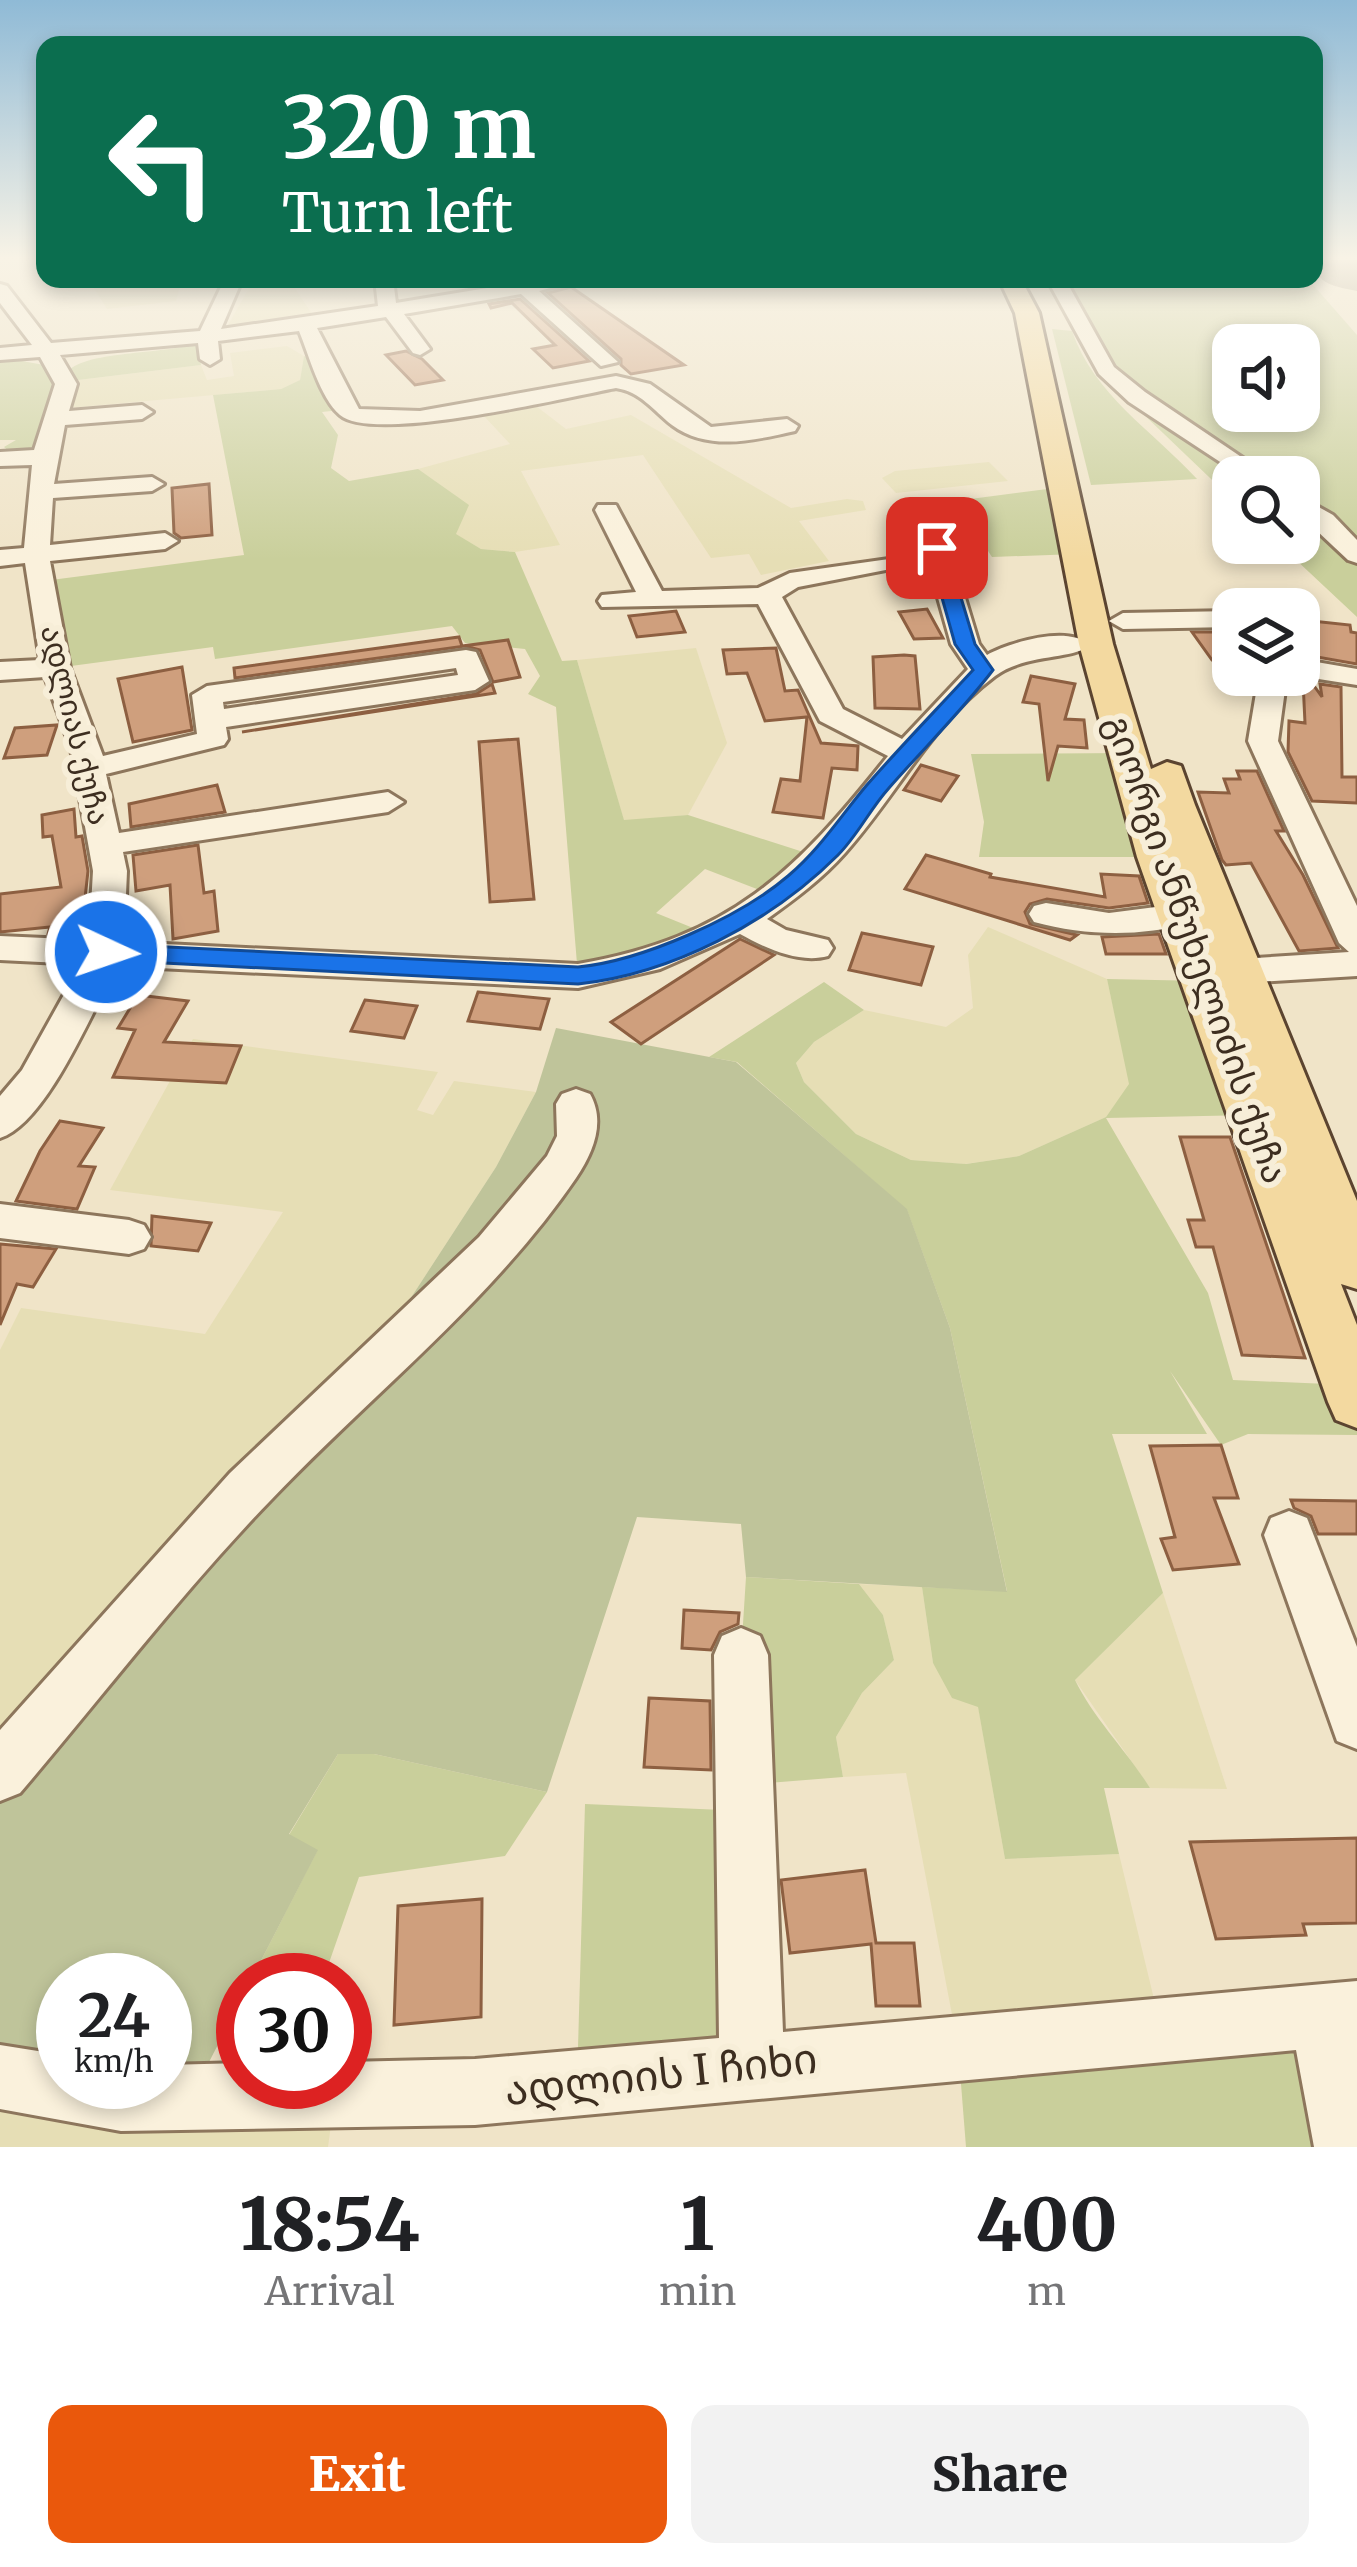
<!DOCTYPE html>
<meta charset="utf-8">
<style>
:root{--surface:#fff;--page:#f2f2f2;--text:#202124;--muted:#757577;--accent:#ea580c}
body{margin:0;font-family:Merriweather,"Noto Sans Georgian",serif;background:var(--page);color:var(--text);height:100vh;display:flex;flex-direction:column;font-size:45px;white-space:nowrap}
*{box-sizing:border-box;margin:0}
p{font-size:39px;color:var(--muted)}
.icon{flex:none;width:66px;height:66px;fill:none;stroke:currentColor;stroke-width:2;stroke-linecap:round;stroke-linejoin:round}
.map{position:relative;height:2147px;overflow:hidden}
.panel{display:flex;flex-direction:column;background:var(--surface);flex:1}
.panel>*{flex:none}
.guide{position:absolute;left:36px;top:36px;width:1287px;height:252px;border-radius:24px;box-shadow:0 6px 18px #0003;background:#0b6e4f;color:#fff;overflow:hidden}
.tools{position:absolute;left:1212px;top:324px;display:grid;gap:24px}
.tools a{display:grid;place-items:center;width:108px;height:108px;border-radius:24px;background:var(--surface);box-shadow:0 6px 18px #0003;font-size:60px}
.speed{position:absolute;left:36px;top:1953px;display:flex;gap:24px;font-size:60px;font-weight:700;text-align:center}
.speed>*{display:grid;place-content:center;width:156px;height:156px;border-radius:50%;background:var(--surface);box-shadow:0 6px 18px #0003;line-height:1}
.speed small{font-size:30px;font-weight:400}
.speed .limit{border:18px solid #d22;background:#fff;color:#111}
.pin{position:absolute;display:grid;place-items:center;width:102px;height:102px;color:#fff;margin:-51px;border-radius:24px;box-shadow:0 6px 18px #0006}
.me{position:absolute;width:132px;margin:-66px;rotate:93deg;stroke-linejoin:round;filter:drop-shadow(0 0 9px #0008)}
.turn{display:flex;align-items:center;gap:42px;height:252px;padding:0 48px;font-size:54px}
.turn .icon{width:156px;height:156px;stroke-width:2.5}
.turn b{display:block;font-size:84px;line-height:102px}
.eta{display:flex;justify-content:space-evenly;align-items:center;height:204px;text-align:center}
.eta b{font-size:72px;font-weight:800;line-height:84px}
.cta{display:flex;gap:24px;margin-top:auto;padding:24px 48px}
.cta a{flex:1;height:138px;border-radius:24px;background:var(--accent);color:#fff;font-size:48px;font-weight:800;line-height:138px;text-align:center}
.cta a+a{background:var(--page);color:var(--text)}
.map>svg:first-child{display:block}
.farmland{fill:#e6deb5}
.green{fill:#c9cf9b;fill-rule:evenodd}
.cemetery{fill:#bfc49a;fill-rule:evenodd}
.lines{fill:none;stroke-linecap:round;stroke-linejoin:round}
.runway{fill:#968974;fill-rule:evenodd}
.building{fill:#cf9f7d;stroke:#8d5f41;stroke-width:3}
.minor-casing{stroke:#8d765c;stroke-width:6}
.major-casing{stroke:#5b4430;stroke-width:6}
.minor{fill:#faf1dc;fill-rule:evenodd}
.major{fill:#f3d9a0;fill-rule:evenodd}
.route{fill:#1a73e8;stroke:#114b97;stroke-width:3}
.labels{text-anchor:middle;stroke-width:12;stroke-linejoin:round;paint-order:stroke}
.far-street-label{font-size:30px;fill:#3d2e20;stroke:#f7eed8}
.street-label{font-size:36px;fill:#3d2e20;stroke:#f7eed8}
.near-street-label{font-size:42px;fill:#3d2e20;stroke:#f7eed8}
</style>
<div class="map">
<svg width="1357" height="2147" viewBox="0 0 1357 2147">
<rect width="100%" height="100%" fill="#f0e4c8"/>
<!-- farmland -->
<g class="farmland">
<polygon points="53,279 182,279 176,301 107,309 90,282 56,286"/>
<polygon points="254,279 289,279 314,317 223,334"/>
<polygon points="287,346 304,356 300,380 281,389 68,408 70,381 201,365 207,380 234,376 230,353"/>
<polygon points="536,406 566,429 631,415 791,508 847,499 863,501 866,510 799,521 829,561 761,575 749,554 711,558 643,455 521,471 560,545 515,552 481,549 455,534 418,469 510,444 484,416"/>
<polygon points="989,462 1008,481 896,493 882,478 895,471"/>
<polygon points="696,648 727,743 688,815 624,821 577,660"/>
<polygon points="988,927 1107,979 1130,1084 1106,1117 1019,1156 965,1164 911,1160 856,1134 804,1082 796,1063 814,1042 864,1010 946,1027 973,1008 968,955"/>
<polygon points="193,1039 438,1072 417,1110 433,1115 454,1081 536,1092 496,1167 373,1356 0,1766 0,1350 21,1308 205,1334 283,1212 110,1190"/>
<polygon points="859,1584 922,1587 933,1663 978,1706 1005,1859 1119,1854 1161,2028 958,2046 906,1773 843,1777 836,1737 862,1693 894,1660 883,1615"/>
<polygon points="1163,1593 1227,1789 1150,1788 1075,1680"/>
<polygon points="0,2077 121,2098 335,2095 328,2147 0,2147"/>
</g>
<!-- green -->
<g class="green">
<path d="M 1060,279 L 1308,279 L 1357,335 L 1357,617 L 1278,543 L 1299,543 L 1299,477 L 1233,477 L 1233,500 L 1093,366 L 1083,309 ZM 1233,345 L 1299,345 L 1299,411 L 1233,411 Z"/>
<path d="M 1052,329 L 1072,331 C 1094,395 1152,430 1197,479 L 1091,485 Z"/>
<path d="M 197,343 L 201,365 L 70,381 L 66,374 C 80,350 166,355 197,343 Z"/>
<polygon points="304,356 316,361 340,410 322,412 338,435 331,468 349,481 418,469 469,505 456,534 481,549 515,552 562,661 577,660 624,820 688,815 822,858 775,896 705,869 656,913 708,934 578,976 556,707 528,694 540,676 525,649 465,643 452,626 215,659 213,647 56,668 51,580 244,555 213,395 281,389 300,380"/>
<path d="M 0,357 L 44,365 C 69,392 47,422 36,451 L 11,453 L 4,447 L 16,440 L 0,440 Z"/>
<polygon points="1063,487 1077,554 992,557 955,501"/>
<polygon points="1128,753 1158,857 979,857 984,822 971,754"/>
<path d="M 1107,979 L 1203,981 L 1252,1115 L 1106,1118 L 1208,1293 L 1233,1380 L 1351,1385 L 1357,1402 L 1357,1435 L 1248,1434 L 1221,1445 L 1170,1371 L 1207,1434 L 1112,1434 L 1163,1593 L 1075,1680 C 1094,1719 1127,1751 1150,1788 L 1104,1788 L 1119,1854 L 1005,1859 L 978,1707 L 952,1698 L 933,1663 L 922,1587 L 1007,1591 L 950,1328 L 907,1210 L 737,1062 L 709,1057 L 824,982 L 864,1010 L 814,1042 L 796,1063 L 804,1082 L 856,1134 L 911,1160 L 966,1164 L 1019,1156 L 1106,1117 L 1129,1084 Z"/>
<polygon points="746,1577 859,1584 883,1615 894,1660 862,1693 836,1737 843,1777 744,1785 741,1655"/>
<polygon points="338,1754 374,1754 547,1792 505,1856 359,1877 323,1980 251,1980 317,1851 289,1835"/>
<polygon points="585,1804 745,1811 752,2064 577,2082"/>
<polygon points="1322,2016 1347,2147 966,2147 958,2046"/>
</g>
<!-- cemetery -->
<path class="cemetery" d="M 556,1028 L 736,1062 L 907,1209 L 950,1328 L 1007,1592 L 746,1577 L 741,1524 L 637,1517 L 547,1792 L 374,1754 L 338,1754 L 289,1834 L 318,1850 L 251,1980 L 243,1980 L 243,1996 L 191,2097 L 0,2077 L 0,1766 L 373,1356 L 496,1167 L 536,1092 ZM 63,1980 L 165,1980 L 165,2082 L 63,2082 Z"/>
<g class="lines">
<!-- runway -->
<path class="runway" d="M 1314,260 L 1357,260 L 1357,291 C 1338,287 1314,285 1314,260 Z"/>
</g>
<!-- building -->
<g class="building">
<polygon points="571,287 684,365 631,374 621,365 621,359 548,293"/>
<polygon points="520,299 589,361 553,368 533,349 555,345 512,303 491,308 489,304"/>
<polygon points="406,351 422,359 443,380 415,385 386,355"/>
<polygon points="209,484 212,535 181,538 174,533 172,488"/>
<polygon points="937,510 971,542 952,544 939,536 930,538 908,515"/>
<polygon points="927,609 943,638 914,639 899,612"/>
<polygon points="676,611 685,632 637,637 629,616"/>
<polygon points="1312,621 1350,625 1351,632 1357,633 1357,664 1317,657"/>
<polygon points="1192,632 1233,632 1233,660 1212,660"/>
<polygon points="459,637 462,646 508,640 520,677 493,682 480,650 465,646 235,678 234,668"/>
<polygon points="776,648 785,691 798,690 821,743 858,746 857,770 832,768 823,818 773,812 781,779 800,781 807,717 765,721 747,673 727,674 723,650"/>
<polygon points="904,655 915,656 920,709 875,708 873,657"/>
<polygon points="182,667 192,730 133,742 118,679"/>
<polygon points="1031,676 1075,684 1065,719 1084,720 1087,748 1058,746 1048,781 1039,704 1023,702"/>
<polygon points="1303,681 1312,683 1322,697 1320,684 1341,687 1342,777 1357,777 1357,803 1312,801 1288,752 1289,721 1305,723"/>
<polygon points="492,684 495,693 242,732 476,694"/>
<polygon points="57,725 47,755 4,758 15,728"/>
<polygon points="518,739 534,899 490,902 479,742"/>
<polygon points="921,765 958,776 941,801 904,790"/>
<polygon points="1237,771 1257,771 1284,831 1276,831 1303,875 1338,948 1299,951 1251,863 1226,865 1222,860 1198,792 1229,793 1224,779 1240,779"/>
<polygon points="217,785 225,812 131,827 129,804"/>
<polygon points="74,809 76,837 82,836 88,871 81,935 48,934 50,927 0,932 0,894 61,887 52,836 43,837 42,815"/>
<polygon points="198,845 204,893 214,891 218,931 173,939 170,885 136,891 133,855"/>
<polygon points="926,855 991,874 990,877 1105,897 1101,874 1139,876 1148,903 1109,908 1047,899 1030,904 1025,912 1030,924 1077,935 1070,940 905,889"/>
<polygon points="862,933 933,947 921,985 849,970"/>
<polygon points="1159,934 1166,954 1106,954 1102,937"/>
<polygon points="740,939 774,955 641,1044 611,1022"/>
<polygon points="478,992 549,999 540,1029 468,1021"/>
<polygon points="138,995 188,1001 164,1042 241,1046 226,1083 113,1077 135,1030 118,1028"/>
<polygon points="365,1000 417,1006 404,1038 351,1031"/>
<polygon points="60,1121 103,1128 79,1166 95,1167 77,1209 16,1201 40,1151"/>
<polygon points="1180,1137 1230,1137 1305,1358 1242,1355 1213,1247 1196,1247 1188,1220 1204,1220"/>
<polygon points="152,1216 211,1223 198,1251 151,1246"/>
<polygon points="0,1244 56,1249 33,1287 17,1284 0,1325"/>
<polygon points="1221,1445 1238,1498 1214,1498 1239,1564 1173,1570 1161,1539 1175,1537 1150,1446"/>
<polygon points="1291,1500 1357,1501 1357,1534 1318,1534 1311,1516 1294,1508"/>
<polygon points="684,1610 739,1613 738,1624 720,1632 711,1650 682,1648"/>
<polygon points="649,1698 710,1701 711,1770 644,1767"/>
<polygon points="1357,1838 1357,1923 1303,1924 1306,1935 1216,1939 1190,1842"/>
<polygon points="865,1870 876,1943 914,1943 920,2006 876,2006 871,1944 790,1953 781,1880"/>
<polygon points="482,1899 481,2017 394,2025 398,1906"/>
</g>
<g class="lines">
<defs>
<g id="minor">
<path d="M 375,279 L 393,279 L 396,303 L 542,279 L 585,279 L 539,291 L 618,362 L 601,366 L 521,294 L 404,314 L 430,349 L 420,355 L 413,353 L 386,317 L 317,328 L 359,409 L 420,411 L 616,376 L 650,384 L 711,427 L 787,419 L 798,426 L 795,431 C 755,440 708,452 672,425 C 653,410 641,392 616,388 C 568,397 373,444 340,415 C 320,398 309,355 299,331 L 218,341 L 220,359 L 210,365 L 200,359 L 198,343 L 60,355 L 77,384 L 69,411 L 142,405 L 153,412 L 142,419 L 65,425 L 54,484 L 152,477 L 164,484 L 152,491 L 53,498 L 50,545 L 165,533 L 178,541 L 165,549 L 50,561 L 70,668 L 103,756 L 197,734 L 192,695 L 207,686 L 466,650 L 476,652 L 489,681 L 475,690 L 226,727 L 228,739 L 224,745 L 106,774 L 119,833 L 388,792 L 404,802 L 388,812 L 123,852 L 127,871 L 124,942 L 578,964 C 730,938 796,872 888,756 L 820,721 L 758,604 L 602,607 L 598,601 L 602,595 L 636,592 L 595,510 L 598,505 L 616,505 L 662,591 L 758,588 L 790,573 L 896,558 L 900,563 L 896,568 L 798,587 L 782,597 L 843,709 L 902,739 L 968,669 L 951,644 L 924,548 L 928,543 L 937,540 L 950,548 L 979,644 L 987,655 C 1010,642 1069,625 1089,645 C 1075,660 1026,653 995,676 C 932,723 896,796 845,853 C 822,879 795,899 767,919 L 786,930 L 828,940 L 833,948 L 828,956 C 799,964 765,948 740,934 L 660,969 L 578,988 L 117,966 C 93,1009 47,1123 0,1138 L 0,1096 L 22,1070 L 81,964 L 0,960 L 0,936 L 89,940 L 93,871 L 71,749 L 45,677 L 0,680 L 0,662 L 40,660 L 25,563 L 0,566 L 0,550 L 24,548 L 32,465 L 0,466 L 0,452 L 34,450 L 55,384 L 40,357 L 0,360 L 0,348 L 32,345 L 0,303 L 0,284 L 7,286 L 51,343 L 200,331 L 221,287 L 230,281 L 239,287 L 221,329 L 378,306 ZM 456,668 L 458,675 L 224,709 L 223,702 Z"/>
<polygon points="1047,279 1065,279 1114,367 1145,392 1271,477 1243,477 1129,402 1099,374"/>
<polygon points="1299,496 1333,515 1357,540 1357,563 1348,560 1299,514"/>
<polygon points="1233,611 1233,627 1123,629 1109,621 1123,613"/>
<polygon points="1299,659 1357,669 1357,685 1293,675 1299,675"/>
<polygon points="1259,675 1287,675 1278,741 1357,906 1357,976 1240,983 1227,980 1222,971 1227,962 1240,959 1349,952 1339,943 1248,741"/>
<path d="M 1046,903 L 1109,913 L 1179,904 L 1191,907 L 1196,915 L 1191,923 C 1139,937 1086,936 1034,922 L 1029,914 L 1034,906 Z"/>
<path d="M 576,1089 L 590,1094 C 606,1122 593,1153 576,1178 C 493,1300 370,1396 269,1502 C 181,1593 102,1697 20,1793 L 0,1801 L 0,1730 L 230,1473 L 479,1237 L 547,1156 L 557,1136 L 556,1104 L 562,1094 Z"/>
<polygon points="0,1204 129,1220 144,1225 151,1237 144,1249 129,1254 0,1238"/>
<polygon points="1289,1511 1307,1518 1357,1647 1357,1749 1337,1741 1264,1535 1271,1518"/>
<polygon points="741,1628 760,1636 768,1655 783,2032 1357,1981 1357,2147 1314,2147 1296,2050 475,2125 121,2131 0,2109 0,2045 63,2055 63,2082 165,2082 165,2065 243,2063 243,2082 345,2082 345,2062 475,2059 719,2038 714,1655 722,1636"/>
</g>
<polygon id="major" points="999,279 1021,279 1039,313 1113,644 1151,769 1167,762 1181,766 1195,805 1357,1201 1357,1289 1341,1284 1357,1325 1357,1428 1336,1420 1328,1402 1137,857 1079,644 1015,313"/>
</defs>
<!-- minor casing -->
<use href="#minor" class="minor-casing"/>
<!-- major casing -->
<use href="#major" class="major-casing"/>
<!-- minor -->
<use href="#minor" class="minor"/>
<!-- major -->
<use href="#major" class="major"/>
</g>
<!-- sky -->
<linearGradient id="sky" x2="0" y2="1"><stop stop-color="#8fbad6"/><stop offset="0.46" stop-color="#f8f3e6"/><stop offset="1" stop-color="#f8f3e6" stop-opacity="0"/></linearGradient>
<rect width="1357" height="560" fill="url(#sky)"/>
<!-- route -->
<path class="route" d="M 937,543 L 946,548 L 975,644 L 993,670 C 961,712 923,749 889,788 C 870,809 858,835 838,855 C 771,922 672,974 578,984 L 106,960 L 94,952 L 106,944 L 578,967 C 641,961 739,918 788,876 C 820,849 840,817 866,786 C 901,746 937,709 973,670 L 955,644 L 928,548 Z"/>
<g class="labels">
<!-- far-street labels -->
<g class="far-street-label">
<text transform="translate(75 725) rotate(76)" y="10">ადლიას ქუჩა</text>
</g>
<!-- street labels -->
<g class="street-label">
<text transform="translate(1197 949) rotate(71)" y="13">გიორგი ანწუხელიძის ქუჩა</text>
</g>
<!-- near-street labels -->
<g class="near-street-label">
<text transform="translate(661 2074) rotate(-6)" y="15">ადლიის I ჩიხი</text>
</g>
</g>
</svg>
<div class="tools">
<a><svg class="icon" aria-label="sound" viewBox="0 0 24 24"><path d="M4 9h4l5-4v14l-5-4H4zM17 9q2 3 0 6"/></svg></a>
<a><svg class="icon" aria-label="search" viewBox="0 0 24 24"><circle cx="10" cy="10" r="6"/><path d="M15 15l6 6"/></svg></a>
<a><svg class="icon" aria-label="layers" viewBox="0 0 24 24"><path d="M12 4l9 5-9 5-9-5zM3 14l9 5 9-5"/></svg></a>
</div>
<div class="speed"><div>24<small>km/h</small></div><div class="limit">30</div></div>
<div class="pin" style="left:937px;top:548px;background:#d93025"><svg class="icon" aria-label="arrive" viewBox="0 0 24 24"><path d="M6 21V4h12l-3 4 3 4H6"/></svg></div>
<svg class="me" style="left:106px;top:952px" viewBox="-20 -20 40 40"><circle r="17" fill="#1a73e8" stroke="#fff" stroke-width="3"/><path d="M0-11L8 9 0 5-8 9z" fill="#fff"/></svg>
<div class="guide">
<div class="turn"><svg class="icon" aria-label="left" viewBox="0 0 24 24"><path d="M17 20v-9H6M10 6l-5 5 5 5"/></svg><div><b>320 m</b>Turn left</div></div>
</div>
</div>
<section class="panel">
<div class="eta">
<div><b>18:54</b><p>Arrival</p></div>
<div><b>1</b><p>min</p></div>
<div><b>400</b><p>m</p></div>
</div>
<div class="cta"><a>Exit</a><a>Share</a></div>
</section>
